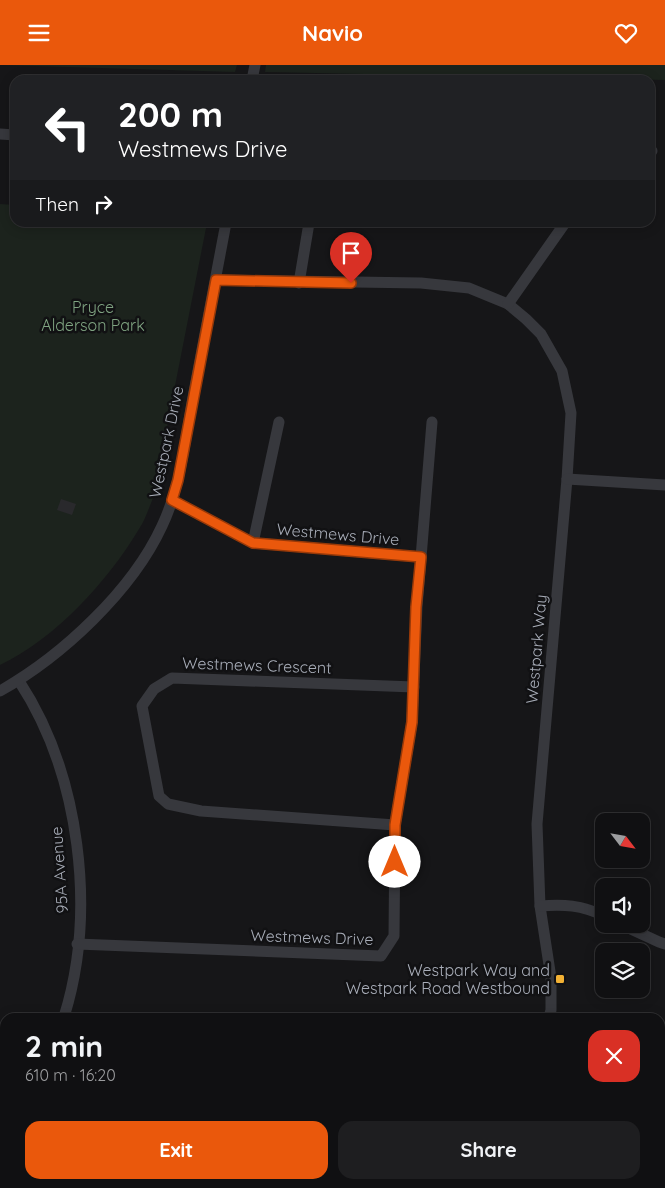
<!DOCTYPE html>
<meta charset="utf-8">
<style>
:root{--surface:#101012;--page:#1e1e20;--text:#f1f3f6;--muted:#9c9d9f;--line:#303032;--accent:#ea580c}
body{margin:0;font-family:Quicksand,sans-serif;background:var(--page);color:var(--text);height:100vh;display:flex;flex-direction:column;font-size:19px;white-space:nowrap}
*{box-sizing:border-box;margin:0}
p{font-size:16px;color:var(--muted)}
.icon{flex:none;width:28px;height:28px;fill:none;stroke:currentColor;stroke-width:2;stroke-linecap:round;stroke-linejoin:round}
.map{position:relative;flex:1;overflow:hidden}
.drawer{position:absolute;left:0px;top:948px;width:665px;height:176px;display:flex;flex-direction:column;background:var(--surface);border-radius:15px 15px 0 0;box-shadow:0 2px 12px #0003,0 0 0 1px var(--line)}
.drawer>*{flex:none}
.guide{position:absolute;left:10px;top:10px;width:645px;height:152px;border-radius:15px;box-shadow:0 2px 12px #0003,0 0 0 1px var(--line);background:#202124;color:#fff;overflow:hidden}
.needle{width:32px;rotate:121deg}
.tools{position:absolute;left:595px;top:748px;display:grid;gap:10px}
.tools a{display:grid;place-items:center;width:55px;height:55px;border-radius:10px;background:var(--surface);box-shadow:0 2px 12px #0003,0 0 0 1px var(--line);font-size:25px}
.pin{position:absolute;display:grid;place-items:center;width:42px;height:42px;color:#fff;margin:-51px -21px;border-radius:50% 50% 50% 0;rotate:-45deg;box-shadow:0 0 5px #0007}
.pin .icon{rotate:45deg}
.me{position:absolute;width:55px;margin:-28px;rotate:0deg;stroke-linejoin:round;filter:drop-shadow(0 0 4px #0008)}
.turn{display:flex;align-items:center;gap:18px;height:105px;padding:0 25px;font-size:22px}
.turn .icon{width:65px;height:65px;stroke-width:2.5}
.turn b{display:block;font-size:35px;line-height:42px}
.then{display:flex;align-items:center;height:48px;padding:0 25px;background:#0003;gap:10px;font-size:19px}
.round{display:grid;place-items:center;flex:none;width:52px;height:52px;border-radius:15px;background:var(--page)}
.head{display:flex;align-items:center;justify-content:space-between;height:85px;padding:0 25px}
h1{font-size:30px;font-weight:700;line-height:38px}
.cta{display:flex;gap:10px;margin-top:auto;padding:10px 25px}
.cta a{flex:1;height:58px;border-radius:15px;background:var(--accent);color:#fff;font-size:20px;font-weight:700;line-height:58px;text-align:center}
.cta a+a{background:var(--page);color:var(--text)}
header{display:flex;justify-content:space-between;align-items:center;height:65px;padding:0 25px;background:var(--accent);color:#fff;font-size:22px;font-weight:700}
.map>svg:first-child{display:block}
.built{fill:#222225}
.green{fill:#1c231d}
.building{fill:#29292c}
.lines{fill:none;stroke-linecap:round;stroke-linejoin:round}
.minor{stroke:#37383d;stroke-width:11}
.route-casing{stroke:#983908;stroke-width:12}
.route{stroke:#ea580c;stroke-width:9}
.poi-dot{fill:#f2b134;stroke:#111113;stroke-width:2}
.labels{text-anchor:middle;stroke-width:5;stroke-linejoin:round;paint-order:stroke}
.park-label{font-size:16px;fill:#7fa381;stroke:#111113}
.street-label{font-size:16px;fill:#a8adb8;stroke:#111113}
.poi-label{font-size:16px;fill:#a8adb8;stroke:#111113;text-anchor:end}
</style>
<header><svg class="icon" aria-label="menu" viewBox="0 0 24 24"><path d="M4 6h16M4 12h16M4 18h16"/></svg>Navio<svg class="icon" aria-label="heart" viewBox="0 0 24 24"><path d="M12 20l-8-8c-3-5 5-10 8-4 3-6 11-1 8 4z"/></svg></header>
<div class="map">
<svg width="665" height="1123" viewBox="0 0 665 1123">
<rect width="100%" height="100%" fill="#161618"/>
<!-- built -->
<polygon class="built" points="54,1119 144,1119 144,1123 53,1123"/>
<!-- green -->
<g class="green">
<polygon points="0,0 237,0 235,7"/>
<polygon points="266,0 665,0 665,15 265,7"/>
<path d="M 0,139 L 15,140 L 15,158 L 207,158 L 153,433 C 149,443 145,455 139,464 C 108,516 55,574 0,600 Z"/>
</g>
<!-- building -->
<polygon class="building" points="61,434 76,439 72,450 57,445"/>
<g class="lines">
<!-- minor -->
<g class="minor">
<polyline points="252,15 255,0"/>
<polyline points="0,69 15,70"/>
<polyline points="650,86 652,86"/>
<polyline points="216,215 421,218 469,223 508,239 526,254 541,269 562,306 571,348 567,414 537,759 540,841 551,913 551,945 549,952"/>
<polyline points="299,218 309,158"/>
<polyline points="508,239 565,158"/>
<polyline points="567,414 665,420"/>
<polyline points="172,435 253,478 421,492"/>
<polyline points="253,478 279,357"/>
<path d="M 19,616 C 80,709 97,846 64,952"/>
<path d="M 0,626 C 62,591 132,526 162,461 C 181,421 185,375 193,332 C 204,274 215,216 226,158"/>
<polyline points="395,760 201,746 168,739 159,731 142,641 154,624 172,613 414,622"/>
<path d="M 540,841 C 563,839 582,840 604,851"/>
<polyline points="620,859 659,877 665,879"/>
<polyline points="77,879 381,891 394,871 395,760 412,657 417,542 432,357"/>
<polyline points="0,1011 5,1013"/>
<polyline points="623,1119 623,1123"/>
<polyline points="33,1123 33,1119"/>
<polyline points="214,1123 214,1119"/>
<polyline points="366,1123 366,1119"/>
</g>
</g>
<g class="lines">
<defs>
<polyline id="route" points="351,218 216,215 178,415 172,435 253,478 421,492 416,542 412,657 395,760 395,797"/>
</defs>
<!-- route casing -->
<use href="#route" class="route-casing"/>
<!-- route -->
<use href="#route" class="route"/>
</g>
<!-- markers -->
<rect class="poi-dot" x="555" y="909" width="10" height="10" rx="2.5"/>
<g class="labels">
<!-- park labels -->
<g class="park-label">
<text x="93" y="248">Pryce<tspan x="93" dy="18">Alderson Park</tspan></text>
</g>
<!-- street labels -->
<g class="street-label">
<text transform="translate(166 377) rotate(-78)" y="6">Westpark Drive</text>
<text transform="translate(338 469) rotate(5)" y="6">Westmews Drive</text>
<text transform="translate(536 584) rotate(-85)" y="6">Westpark Way</text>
<text transform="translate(257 600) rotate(2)" y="6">Westmews Crescent</text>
<text transform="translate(59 805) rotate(-94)" y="6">95A Avenue</text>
<text transform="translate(312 872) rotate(2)" y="6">Westmews Drive</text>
</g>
<!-- poi labels -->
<g class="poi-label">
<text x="550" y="911">Westpark Way and<tspan x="550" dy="18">Westpark Road Westbound</tspan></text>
</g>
</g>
</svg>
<div class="tools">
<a><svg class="needle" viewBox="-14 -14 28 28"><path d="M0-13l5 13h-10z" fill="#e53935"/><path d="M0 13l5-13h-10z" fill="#9c9d9f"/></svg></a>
<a><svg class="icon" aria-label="sound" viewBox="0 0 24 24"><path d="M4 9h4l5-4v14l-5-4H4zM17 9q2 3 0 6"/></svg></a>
<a><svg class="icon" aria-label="layers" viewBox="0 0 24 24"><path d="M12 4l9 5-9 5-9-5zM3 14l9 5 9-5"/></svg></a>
</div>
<div class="pin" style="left:351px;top:218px;background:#d93025"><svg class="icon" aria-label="arrive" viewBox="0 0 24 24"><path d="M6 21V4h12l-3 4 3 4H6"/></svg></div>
<svg class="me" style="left:395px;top:797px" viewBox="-20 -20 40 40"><circle r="19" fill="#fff"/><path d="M0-13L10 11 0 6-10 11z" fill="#ea580c"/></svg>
<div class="guide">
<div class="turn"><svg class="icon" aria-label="left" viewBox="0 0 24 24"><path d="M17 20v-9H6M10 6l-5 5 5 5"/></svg><div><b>200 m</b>Westmews Drive</div></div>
<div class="then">Then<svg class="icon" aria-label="right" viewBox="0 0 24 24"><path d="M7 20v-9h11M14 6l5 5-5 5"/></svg></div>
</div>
<section class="drawer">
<div class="head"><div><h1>2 min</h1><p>610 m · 16:20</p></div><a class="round" style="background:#d93025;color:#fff"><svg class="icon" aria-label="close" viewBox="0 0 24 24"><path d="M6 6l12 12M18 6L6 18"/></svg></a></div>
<div class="cta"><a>Exit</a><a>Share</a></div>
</section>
</div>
